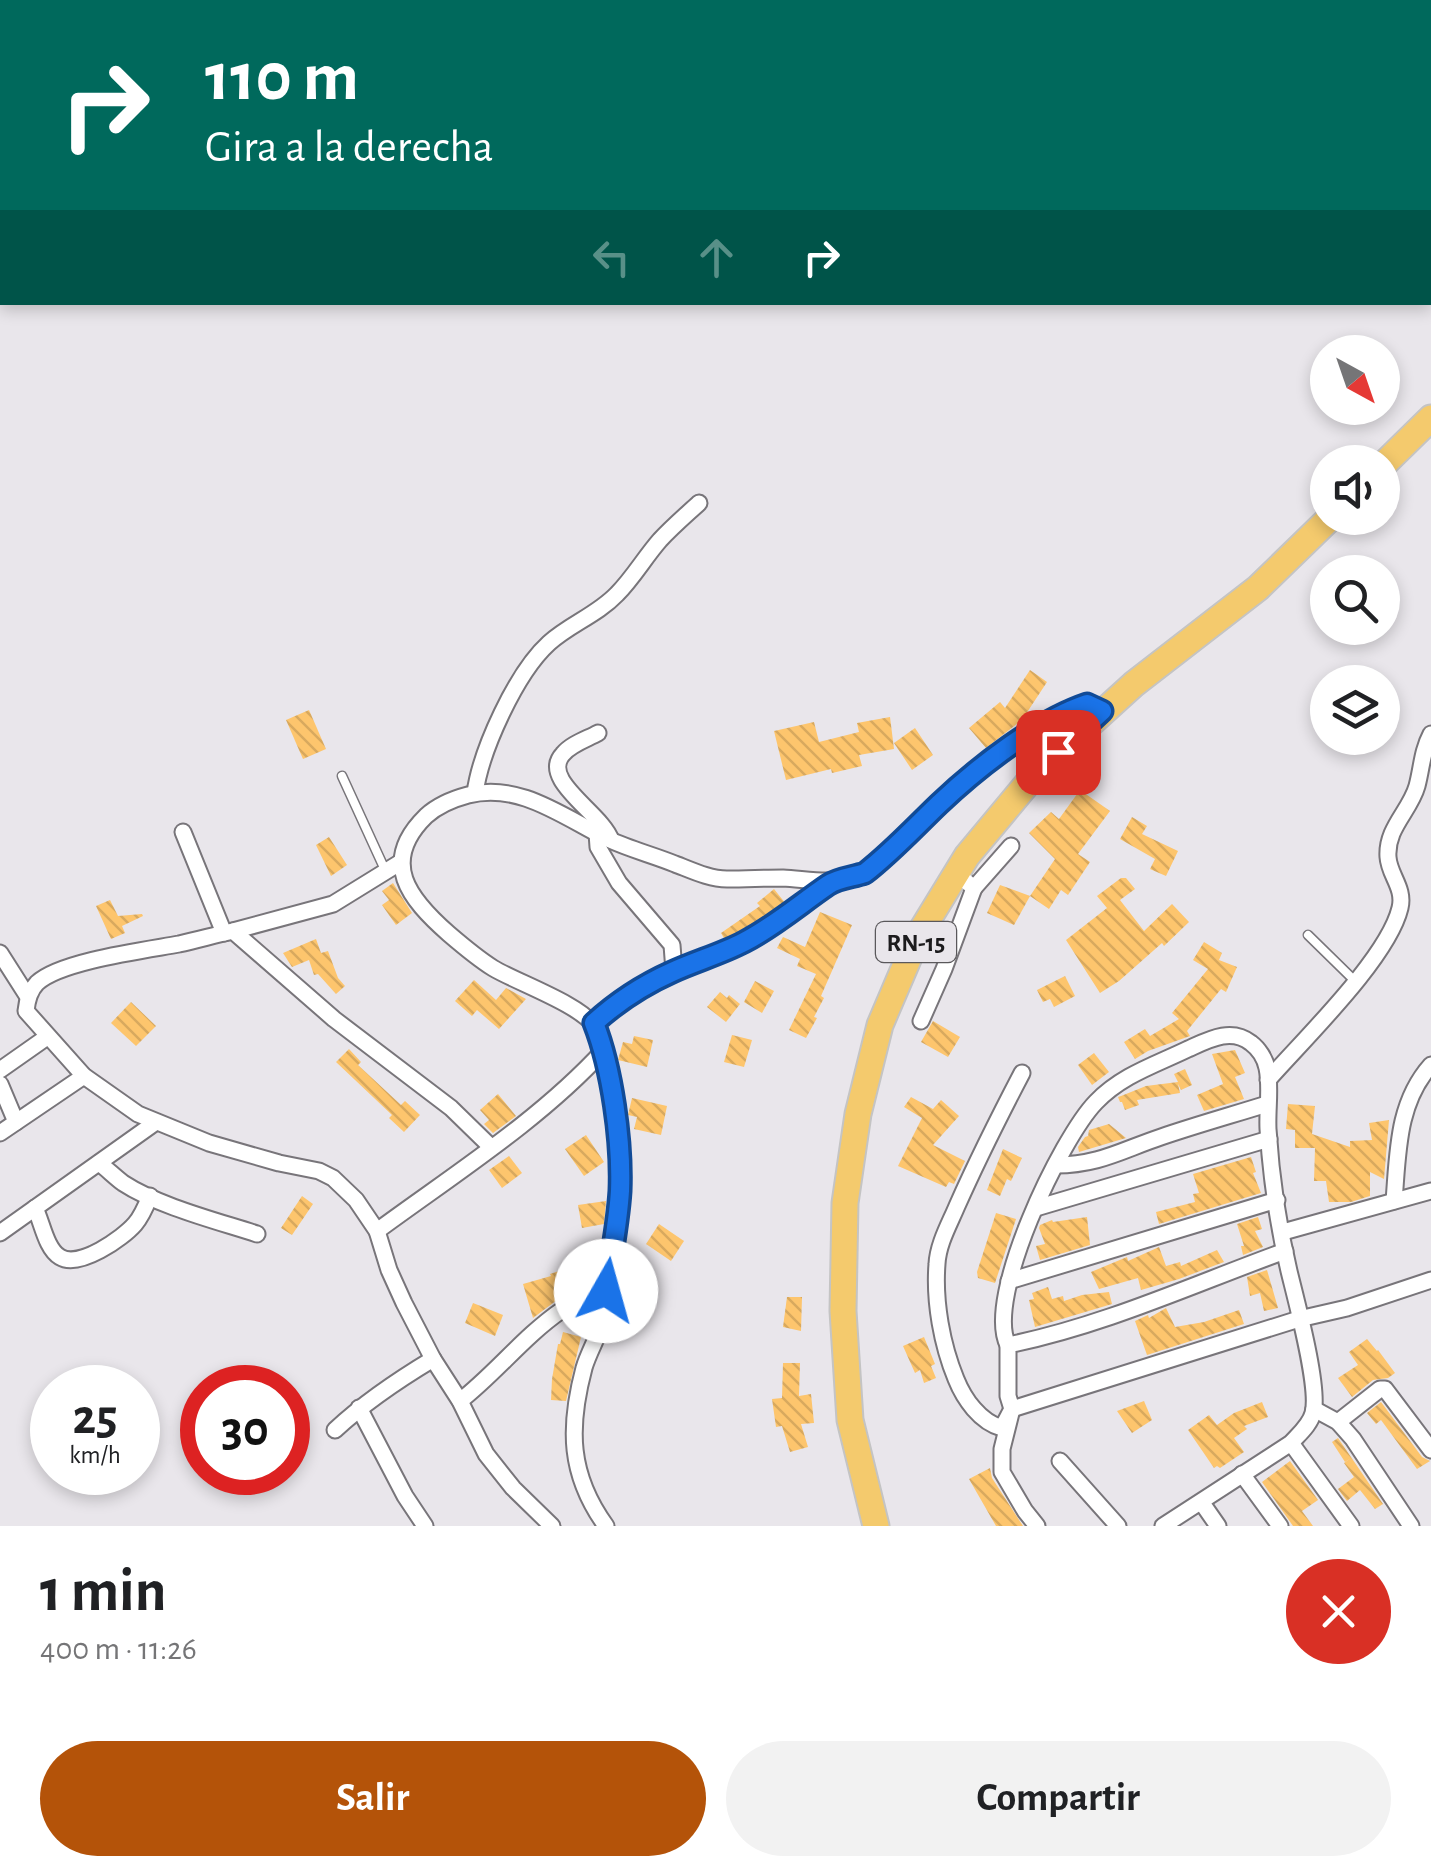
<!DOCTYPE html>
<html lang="es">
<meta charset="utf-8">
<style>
:root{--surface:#fff;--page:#f2f2f2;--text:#202124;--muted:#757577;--accent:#b45309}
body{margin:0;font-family:"Alegreya Sans",sans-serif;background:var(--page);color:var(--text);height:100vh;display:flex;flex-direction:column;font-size:38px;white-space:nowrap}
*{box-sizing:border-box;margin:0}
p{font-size:32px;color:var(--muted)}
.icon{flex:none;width:55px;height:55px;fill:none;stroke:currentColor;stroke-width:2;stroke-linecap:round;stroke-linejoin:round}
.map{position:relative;height:1526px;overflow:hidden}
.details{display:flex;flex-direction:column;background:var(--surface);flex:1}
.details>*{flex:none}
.top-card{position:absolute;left:0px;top:0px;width:1432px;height:305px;box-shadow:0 5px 15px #0003;background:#00695c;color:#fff;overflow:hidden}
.needle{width:65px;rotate:140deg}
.tools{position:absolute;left:1310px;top:335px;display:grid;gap:20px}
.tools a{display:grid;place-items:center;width:90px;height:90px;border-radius:50%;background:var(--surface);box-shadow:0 5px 15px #0003;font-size:50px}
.speed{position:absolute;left:30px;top:1365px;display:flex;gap:20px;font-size:50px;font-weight:700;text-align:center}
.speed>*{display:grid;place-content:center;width:130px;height:130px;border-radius:50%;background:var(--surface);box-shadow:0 5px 15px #0003;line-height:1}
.speed small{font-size:25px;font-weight:400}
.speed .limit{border:15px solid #d22;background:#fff;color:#111}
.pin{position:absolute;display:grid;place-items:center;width:85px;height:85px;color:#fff;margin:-42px;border-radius:20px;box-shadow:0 5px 15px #0006}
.me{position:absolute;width:110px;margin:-55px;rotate:7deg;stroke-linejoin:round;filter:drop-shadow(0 0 8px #0008)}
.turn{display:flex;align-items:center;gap:35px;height:210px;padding:0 40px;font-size:45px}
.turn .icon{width:130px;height:130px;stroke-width:2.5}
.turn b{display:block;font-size:70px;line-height:85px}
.lanes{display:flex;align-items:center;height:95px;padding:0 40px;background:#0003;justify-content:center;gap:50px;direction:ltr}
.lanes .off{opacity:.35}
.round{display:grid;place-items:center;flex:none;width:105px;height:105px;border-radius:52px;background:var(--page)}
.head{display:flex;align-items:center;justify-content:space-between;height:170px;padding:0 40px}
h1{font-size:60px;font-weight:700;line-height:75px}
.cta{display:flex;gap:20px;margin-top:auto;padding:20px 40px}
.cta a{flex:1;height:115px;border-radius:60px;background:var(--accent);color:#fff;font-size:40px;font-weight:700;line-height:115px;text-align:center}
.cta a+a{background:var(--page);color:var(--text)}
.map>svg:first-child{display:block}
.building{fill:url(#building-back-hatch)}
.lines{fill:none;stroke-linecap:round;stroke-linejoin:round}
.service-casing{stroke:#78757a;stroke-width:11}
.minor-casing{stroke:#78757a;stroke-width:19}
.primary-casing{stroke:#c4c4c4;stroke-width:29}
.service{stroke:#fff;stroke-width:8}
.minor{stroke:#fff;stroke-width:15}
.primary{stroke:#f4ca6d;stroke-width:25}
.route-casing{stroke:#114b97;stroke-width:25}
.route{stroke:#1a73e8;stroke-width:18}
.labels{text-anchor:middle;stroke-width:8;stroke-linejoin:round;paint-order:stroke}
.shield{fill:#e9e6eb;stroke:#5a585b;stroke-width:2.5}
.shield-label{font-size:25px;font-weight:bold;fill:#1c1b1d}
</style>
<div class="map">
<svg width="1431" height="1526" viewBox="0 0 1431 1526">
<defs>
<pattern id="building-back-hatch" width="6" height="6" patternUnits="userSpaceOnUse" patternTransform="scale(2.5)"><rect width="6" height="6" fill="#fdc56d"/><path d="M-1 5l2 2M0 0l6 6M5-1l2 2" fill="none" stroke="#d8a95e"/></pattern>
</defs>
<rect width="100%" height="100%" fill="#e9e6eb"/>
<!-- building -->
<g class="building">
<polygon points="1030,670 1047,682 1022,720 986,748 969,728 1000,702 1005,708"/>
<polygon points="309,710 326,749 303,759 286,720"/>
<polygon points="890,717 894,749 859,755 862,766 832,773 831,769 786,780 774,731 814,722 819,742 859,732 857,723"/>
<polygon points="915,728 933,755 912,770 894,743"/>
<polygon points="1080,790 1110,811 1078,854 1090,862 1068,895 1061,890 1049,909 1030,896 1055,859 1029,833 1051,812 1059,819"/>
<polygon points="1132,817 1147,826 1142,834 1178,851 1166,876 1150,869 1155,859 1120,839"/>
<polygon points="329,837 347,865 331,876 316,845"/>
<polygon points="1121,878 1126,878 1135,889 1120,900 1144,931 1172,904 1189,922 1164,946 1162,943 1119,981 1100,993 1066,940 1107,908 1097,896"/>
<polygon points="393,883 412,913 396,925 382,905 389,900 382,891"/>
<polygon points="1000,885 1030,896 1014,925 987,913"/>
<polygon points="774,889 786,904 725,940 721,933 760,906 757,903"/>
<polygon points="110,900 118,916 142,914 143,916 122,926 125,933 111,939 96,906"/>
<polygon points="820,912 852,925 821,996 824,998 814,1017 817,1018 806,1038 789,1030 816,974 797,966 800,959 777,948 783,937 805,947"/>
<polygon points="316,939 321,953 328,951 338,978 345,986 336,994 318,974 314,975 309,960 292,967 283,953"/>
<polygon points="1204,942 1222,953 1219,960 1237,967 1226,992 1221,989 1187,1031 1190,1036 1148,1051 1135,1059 1124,1042 1145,1029 1150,1036 1179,1019 1172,1013 1208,969 1193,960"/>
<polygon points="1065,976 1075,996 1054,1007 1050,999 1043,1002 1037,990"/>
<polygon points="474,980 496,1000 506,988 526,999 499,1029 477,1010 472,1016 455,1001"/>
<polygon points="755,981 774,991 762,1013 744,1002"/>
<polygon points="720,992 727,998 729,995 740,1004 726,1022 707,1007"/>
<polygon points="131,1002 156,1026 136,1046 111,1023"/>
<polygon points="933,1021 960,1037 948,1057 921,1042"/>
<polygon points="732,1035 752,1040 744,1067 724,1062"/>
<polygon points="634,1036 653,1040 647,1067 618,1060 623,1042 632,1044"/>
<polygon points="349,1049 361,1062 358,1065 401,1105 405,1101 420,1115 404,1132 389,1118 392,1115 336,1062"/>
<polygon points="1235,1050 1245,1073 1235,1077 1244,1099 1204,1111 1197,1095 1223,1084 1212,1054"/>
<polygon points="1094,1053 1109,1072 1092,1085 1078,1065"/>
<polygon points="1185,1069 1192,1085 1181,1090 1178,1084 1180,1093 1137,1100 1139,1105 1125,1110 1122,1102 1120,1102 1118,1097 1121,1096 1146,1086 1178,1082 1174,1074"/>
<polygon points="498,1094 516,1116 493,1133 484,1124 489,1120 480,1110"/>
<polygon points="911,1097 933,1109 941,1100 959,1116 933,1145 965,1161 954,1184 949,1182 946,1187 898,1166 922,1118 904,1107"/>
<polygon points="632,1098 667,1106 661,1135 634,1129 637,1117 628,1115"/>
<polygon points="1288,1104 1315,1106 1312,1134 1350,1147 1350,1141 1372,1140 1369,1123 1389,1120 1384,1179 1370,1172 1370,1196 1351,1202 1329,1202 1326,1181 1314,1181 1315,1148 1295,1148 1295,1130 1286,1129"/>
<polygon points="1109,1124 1126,1138 1079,1152 1078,1147 1085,1137 1088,1136 1089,1130"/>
<polygon points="586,1135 604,1162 584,1176 565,1149"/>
<polygon points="1003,1149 1022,1158 1011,1181 1007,1179 1000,1196 987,1190"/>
<polygon points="509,1156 522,1173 502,1188 489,1170"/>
<polygon points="1251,1157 1256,1172 1253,1173 1261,1193 1159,1224 1156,1212 1195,1202 1193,1194 1199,1193 1193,1174"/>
<polygon points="302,1196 313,1204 292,1235 281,1228"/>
<polygon points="606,1201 604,1224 582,1228 578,1205"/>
<polygon points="996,1213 1016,1219 995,1283 978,1278 977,1272"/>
<polygon points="1087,1217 1090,1245 1040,1260 1036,1246 1045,1244 1039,1228 1040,1225 1052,1220 1053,1222"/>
<polygon points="1258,1217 1262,1229 1255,1231 1263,1247 1243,1255 1241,1246 1244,1246 1237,1224"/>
<polygon points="659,1224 684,1241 671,1261 646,1244"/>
<polygon points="1159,1247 1166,1266 1180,1262 1181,1266 1217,1250 1224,1262 1179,1279 1141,1290 1138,1278 1099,1289 1091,1272 1127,1257 1128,1261"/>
<polygon points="574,1266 581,1288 561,1297 533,1318 523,1284 551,1276 550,1274"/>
<polygon points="1267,1270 1278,1308 1264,1311 1260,1293 1250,1296 1247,1277"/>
<polygon points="1048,1287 1052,1299 1063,1296 1064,1301 1082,1295 1109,1292 1112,1304 1035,1327 1029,1300 1034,1299 1032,1293"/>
<polygon points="787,1297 802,1297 801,1331 783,1327"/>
<polygon points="473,1303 503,1315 495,1336 465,1323"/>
<polygon points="1166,1308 1175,1327 1204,1322 1239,1310 1244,1324 1147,1355 1135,1321 1148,1315 1149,1318"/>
<polygon points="563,1332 581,1337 566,1401 551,1400 552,1379 558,1344 560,1344"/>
<polygon points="924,1337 935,1364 931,1366 936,1378 924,1383 920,1370 915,1373 903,1346"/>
<polygon points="1367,1339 1377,1351 1378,1350 1395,1373 1388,1378 1373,1380 1352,1397 1338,1378 1358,1365 1349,1352"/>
<polygon points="783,1363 800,1363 799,1396 811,1394 814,1423 801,1424 808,1447 790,1452 782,1426 776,1427 772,1399 782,1398"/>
<polygon points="1144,1401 1152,1420 1132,1433 1117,1411"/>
<polygon points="1262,1402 1268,1417 1244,1426 1247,1429 1234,1438 1244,1452 1220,1468 1217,1466 1214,1468 1188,1430 1209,1415 1217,1425 1234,1413"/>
<polygon points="1381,1402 1422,1457 1430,1461 1417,1469 1381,1420 1376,1424 1367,1413"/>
<polygon points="1338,1438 1383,1504 1375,1509 1360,1490 1347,1501 1338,1489 1354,1477 1344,1463 1351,1458 1345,1462 1332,1442"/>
<polygon points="1290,1461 1318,1500 1302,1511 1313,1526 1293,1526 1262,1482"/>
<polygon points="990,1468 992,1478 1023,1526 996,1526 969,1479"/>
</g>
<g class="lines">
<defs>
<g id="service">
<polyline points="342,776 386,872"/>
<polyline points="1308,935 1356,982"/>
</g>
<g id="minor">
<polyline points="113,2 117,0"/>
<polyline points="0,100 2,98"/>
<path d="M 598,733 C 587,739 571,744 563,754 C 539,780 602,813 611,840"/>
<path d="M 475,793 C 481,750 516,673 549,643 C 570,624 597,615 617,594 C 633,578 645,557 660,540 C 672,527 686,515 699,503"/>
<polyline points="183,832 224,933"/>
<polyline points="597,833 598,847 619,883 672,945 674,971"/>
<polyline points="974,888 1011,846"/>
<polyline points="233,931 333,904 401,862"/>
<polyline points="0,953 28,997"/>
<polyline points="921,1021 944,969 974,888 957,874"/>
<path d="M 593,1023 C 619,1001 646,982 678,970 C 692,964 708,960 722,954 C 761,935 799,911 832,882"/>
<polyline points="0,1070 47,1037"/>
<path d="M 1022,1073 C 999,1117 977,1161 957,1206 C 949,1225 938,1244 937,1264 C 934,1302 942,1345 956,1379 C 964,1399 980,1422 1002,1428 L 1012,1409 L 1299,1319 L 1347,1308 L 1431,1280"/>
<path d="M 1268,1080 C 1304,1039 1388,958 1400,908 C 1405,888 1389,875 1388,857 C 1386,828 1410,811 1417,786 C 1422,767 1422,751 1431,734"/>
<polyline points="0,1084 16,1122"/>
<polyline points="0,1133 84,1076"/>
<path d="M 491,1147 L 451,1108 L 334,1019 L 233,931 C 215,935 197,940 179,944 C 146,950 60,961 37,983 C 29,991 27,1001 26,1011 L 84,1076 L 138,1114 L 209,1143 L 279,1163 L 319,1171 L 333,1178 L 356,1200 L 377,1231 L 389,1270 L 404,1303 L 433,1359 L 460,1401 L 486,1454 L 513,1488 L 552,1526"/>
<path d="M 99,1163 C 107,1169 115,1177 123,1183 C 158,1206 217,1221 257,1234"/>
<path d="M 1056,1165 C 1099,1165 1122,1150 1161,1137 C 1196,1125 1232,1115 1267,1104"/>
<path d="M 1394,1201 C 1398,1153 1397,1103 1431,1065"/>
<path d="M 35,1208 C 42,1222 46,1249 60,1257 C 79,1269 123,1238 135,1224 C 142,1216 146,1206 150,1196"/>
<polyline points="1036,1208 1269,1139"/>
<path d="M 377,1231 C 453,1175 540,1120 604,1050"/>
<polyline points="1283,1232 1431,1191"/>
<polyline points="0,1233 156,1122"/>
<polyline points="1009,1281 1277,1200"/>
<path d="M 1008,1345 C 984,1298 1061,1138 1096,1102 C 1122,1075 1155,1065 1188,1049 C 1208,1040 1231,1027 1251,1043 C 1259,1049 1265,1059 1267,1068 C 1271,1087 1267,1109 1268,1129 C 1271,1176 1278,1225 1289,1271 C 1296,1300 1320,1388 1313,1413 C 1310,1425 1299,1434 1291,1443 L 1163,1526"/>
<path d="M 460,1401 C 496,1373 524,1336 562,1310 C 575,1301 592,1296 607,1291"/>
<polyline points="359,1408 405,1496 425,1526"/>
<polyline points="1314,1409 1338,1422 1353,1439 1411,1526"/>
<polyline points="1338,1422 1380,1389 1385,1389 1431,1450"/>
<path d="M 335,1430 C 365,1402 398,1380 433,1359"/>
<polyline points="1291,1443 1351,1526"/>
<polyline points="1060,1461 1118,1526"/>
<polyline points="1242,1474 1280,1526"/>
<polyline points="1202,1503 1218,1526"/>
<path d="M 606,1526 C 569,1475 568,1428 584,1368 C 589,1351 600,1334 604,1316 C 607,1299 608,1279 610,1261 C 613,1240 617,1219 619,1198 C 621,1180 619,1161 617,1143 C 615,1113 611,1052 595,1027 C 582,1005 516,982 493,968 C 477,958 463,946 449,934 C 409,899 379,862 426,816 C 438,805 453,799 468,795 C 520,782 563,817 608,839 C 629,849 653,855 675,864 C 691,870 709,879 727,879 C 746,879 764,878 783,878 C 806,879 831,885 854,877 C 884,867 914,828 937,806 C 975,768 1036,721 1087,704 L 1102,711"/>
<path d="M 1037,1526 L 1025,1511 L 1002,1472 L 1002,1449 L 1012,1409 L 1008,1396 L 1008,1345 C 1103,1326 1194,1284 1285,1251"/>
</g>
<g id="primary">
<polyline points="1382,466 1431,418"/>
<polyline points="876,1526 850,1420 843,1311 845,1203 858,1114 880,1025 918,936 967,856 1037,772 1134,684 1258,588 1330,518"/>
</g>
</defs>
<!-- service casing -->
<use href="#service" class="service-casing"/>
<!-- minor casing -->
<use href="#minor" class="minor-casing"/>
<!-- primary casing -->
<use href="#primary" class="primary-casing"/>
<!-- service -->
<use href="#service" class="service"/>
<!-- minor -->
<use href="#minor" class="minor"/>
<!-- primary -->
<use href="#primary" class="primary"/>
</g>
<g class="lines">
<defs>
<path id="route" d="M 606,1291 C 611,1258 618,1224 620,1191 C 622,1141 612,1069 594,1023 C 617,1002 643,985 672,972 C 696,961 721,954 744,942 C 775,926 800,904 828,885 C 838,878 854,877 865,873 C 892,852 915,827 939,804 C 978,767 1037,721 1087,704 L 1102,711 L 1058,752"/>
</defs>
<!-- route casing -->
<use href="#route" class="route-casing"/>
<!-- route -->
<use href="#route" class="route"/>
</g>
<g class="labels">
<!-- shield labels -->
<rect class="shield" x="876" y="922" width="80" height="40" rx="8"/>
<g class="shield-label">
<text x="916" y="951">RN-15</text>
</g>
</g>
</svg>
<div class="tools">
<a><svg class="needle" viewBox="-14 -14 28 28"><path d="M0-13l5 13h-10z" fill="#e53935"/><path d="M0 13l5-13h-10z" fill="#757577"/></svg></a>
<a><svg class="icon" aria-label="sound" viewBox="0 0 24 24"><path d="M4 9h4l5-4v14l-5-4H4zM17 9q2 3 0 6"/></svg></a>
<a><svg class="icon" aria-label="search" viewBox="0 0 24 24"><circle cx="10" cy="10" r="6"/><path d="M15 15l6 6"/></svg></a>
<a><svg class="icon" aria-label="layers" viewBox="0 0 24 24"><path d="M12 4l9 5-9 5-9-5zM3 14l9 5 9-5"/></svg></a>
</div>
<div class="speed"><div>25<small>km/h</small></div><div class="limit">30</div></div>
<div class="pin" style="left:1058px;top:752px;background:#d93025"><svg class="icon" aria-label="arrive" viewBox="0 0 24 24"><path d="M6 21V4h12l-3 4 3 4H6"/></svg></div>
<svg class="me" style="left:606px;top:1291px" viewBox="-20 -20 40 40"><circle r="19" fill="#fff"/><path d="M0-13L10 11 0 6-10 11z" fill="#1a73e8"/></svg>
<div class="top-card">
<div class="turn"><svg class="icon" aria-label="right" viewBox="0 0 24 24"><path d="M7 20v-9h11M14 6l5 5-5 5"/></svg><div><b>110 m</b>Gira a la derecha</div></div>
<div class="lanes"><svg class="icon off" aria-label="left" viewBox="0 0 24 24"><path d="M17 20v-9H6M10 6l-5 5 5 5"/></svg><svg class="icon off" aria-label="ahead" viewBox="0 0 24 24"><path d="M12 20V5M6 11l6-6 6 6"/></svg><svg class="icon" aria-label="right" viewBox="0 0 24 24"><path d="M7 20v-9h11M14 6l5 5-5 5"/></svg></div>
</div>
</div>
<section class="details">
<div class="head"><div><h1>1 min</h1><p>400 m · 11:26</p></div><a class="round" style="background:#d93025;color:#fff"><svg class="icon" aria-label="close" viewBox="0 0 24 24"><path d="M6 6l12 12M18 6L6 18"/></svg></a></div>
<div class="cta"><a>Salir</a><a>Compartir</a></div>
</section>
